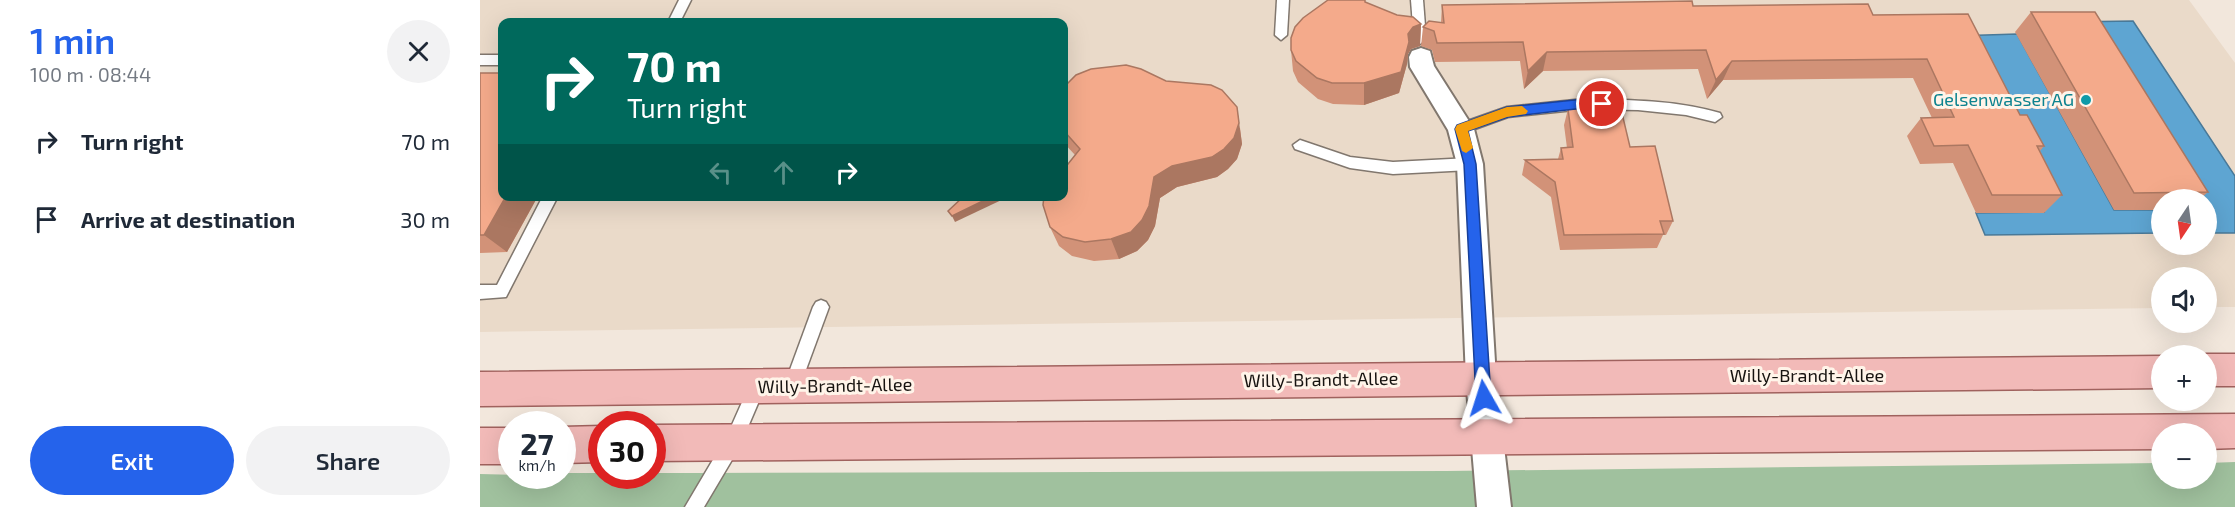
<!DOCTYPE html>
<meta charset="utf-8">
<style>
:root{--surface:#fff;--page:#f2f2f3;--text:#1f2937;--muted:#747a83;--accent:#2563eb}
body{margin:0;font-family:"Exo 2",sans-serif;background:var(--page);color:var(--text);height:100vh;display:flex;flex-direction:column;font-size:22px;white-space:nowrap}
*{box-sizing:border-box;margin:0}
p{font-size:20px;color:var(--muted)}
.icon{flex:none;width:33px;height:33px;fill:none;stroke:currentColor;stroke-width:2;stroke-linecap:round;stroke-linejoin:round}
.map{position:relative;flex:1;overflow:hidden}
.sheet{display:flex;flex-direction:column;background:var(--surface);width:480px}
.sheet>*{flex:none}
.hud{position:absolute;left:18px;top:18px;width:570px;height:183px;border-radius:12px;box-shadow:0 6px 24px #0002;background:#00695c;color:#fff;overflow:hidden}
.needle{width:39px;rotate:193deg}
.buttons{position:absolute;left:1671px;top:189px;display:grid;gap:12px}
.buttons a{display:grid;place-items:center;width:66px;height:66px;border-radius:50%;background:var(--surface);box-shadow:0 6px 24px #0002;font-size:30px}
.speed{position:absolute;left:18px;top:411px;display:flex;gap:12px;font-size:30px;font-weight:700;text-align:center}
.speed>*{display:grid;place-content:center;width:78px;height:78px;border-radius:50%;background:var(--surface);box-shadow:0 6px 24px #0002;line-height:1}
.speed small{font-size:15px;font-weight:400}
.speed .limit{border:9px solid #d22;background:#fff;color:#111}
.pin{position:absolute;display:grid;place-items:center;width:51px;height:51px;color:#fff;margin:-26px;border:3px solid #fff;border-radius:50%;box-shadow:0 2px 6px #0007}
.me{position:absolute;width:66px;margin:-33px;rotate:354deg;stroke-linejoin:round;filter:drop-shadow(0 0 4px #0008)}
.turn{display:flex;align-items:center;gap:21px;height:126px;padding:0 30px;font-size:27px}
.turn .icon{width:78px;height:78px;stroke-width:2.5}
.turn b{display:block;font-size:42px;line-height:51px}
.lanes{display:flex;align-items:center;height:57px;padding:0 30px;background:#0003;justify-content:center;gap:30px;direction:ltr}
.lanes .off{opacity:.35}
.round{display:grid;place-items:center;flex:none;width:63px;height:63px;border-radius:32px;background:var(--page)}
.overview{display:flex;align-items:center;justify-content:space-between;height:102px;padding:0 30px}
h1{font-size:36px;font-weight:600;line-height:45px;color:var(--accent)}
.button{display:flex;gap:12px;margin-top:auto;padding:12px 30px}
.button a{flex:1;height:69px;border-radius:36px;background:var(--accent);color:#fff;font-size:24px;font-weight:600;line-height:69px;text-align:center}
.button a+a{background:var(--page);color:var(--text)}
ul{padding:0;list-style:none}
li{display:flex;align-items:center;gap:18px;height:78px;padding:0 30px}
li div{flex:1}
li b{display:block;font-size:22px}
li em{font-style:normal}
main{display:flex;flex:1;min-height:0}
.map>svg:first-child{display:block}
.built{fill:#eadac9;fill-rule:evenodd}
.green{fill:#a0c19e}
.water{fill:#5ea5d2;stroke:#497998;stroke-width:1.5}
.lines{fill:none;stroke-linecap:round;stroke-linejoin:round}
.service-casing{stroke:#81776e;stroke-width:3}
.minor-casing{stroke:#81776e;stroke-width:4}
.primary-casing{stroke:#a0625e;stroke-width:3}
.service{fill:#fff;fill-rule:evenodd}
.minor{fill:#fff;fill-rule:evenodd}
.primary{fill:#f2bab8;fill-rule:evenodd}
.wall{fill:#d29278}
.shaded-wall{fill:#ab7761}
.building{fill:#f4aa8b;stroke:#ab7761;stroke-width:1.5}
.route{fill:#2563eb;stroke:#184099;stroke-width:1.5}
.slow{fill:#f59e0b}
.culture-dot{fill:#0f9aa8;stroke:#fff4e9;stroke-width:2}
.labels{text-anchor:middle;stroke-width:6;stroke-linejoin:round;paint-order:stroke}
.culture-label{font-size:18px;fill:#0d838f;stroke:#fff4e9;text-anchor:end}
.street-label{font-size:18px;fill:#171310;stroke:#fff4e9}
</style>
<main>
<section class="sheet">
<div class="overview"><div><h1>1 min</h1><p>100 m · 08:44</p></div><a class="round"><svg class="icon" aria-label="close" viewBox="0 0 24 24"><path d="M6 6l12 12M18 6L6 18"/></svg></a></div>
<ul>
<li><svg class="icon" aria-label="right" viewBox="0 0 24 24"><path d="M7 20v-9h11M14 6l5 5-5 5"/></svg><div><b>Turn right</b></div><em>70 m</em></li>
<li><svg class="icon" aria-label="arrive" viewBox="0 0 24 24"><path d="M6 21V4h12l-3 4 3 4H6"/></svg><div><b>Arrive at destination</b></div><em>30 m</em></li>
</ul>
<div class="button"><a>Exit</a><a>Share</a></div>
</section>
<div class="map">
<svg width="1755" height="507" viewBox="0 0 1755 507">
<rect width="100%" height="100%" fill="#f2e7dc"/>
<!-- built -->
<path class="built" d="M 0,0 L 1709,0 L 1755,63 L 1755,307 L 1727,307 L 1726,278 L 1682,278 L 1681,308 L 0,332 ZM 22,22 L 584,22 L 584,196 L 22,196 ZM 1682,200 L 1726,200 L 1726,244 L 1682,244 Z"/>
<!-- green -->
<polygon class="green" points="1755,462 1755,507 0,507 0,474 82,476 83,473 121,473 122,476 172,476 173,473 214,473 967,471 1681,463 1682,478 1726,478 1727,463"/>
<!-- water -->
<g class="water">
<polygon points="1653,21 1755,176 1755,233 1727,233 1726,200 1700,199 1589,22"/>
<polygon points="1537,34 1634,210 1681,210 1681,233 1505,235 1496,213 1564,212 1475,36"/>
</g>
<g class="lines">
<defs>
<g id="service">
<polygon points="199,0 211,0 200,22 188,22"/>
<polygon points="797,0 809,0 807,35 801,40 795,35"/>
<polygon points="931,0 943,0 946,39 940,44 934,39"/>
<rect x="0" y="55" width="22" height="10"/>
<path d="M 1104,99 C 1149,100 1196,100 1240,113 L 1242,117 L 1235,122 L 1206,115 L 1158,110 L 1104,109 L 1028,117 L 981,134 L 974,129 L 976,125 L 1027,107 Z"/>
<polygon points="820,140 870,157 913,162 990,158 995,160 997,164 995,168 990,170 913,174 870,168 815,149 813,145"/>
<polygon points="63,196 78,196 26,297 0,299 0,285 17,285"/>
<polygon points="341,300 346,302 349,307 320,386 318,391 312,393 306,391 304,386 333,307 336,302"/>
<polygon points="277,380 283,382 285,387 259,448 224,507 205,507 247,436 271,382"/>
</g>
<polygon id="minor" points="941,48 950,51 954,66 994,129 1003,164 1016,378 1031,507 997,507 986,378 977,164 968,130 930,67 929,57 932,51"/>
<g id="primary">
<polygon points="1726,354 1755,354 1755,386 1726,386 1726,356 1722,356"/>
<polygon points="1682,356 1682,388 0,406 0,372"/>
<polygon points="1755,414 1755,448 1726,449 1726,434 1682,434 1682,449 172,461 172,425"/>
<polygon points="122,426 122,462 82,463 82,427"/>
<rect x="0" y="428" width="32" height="36"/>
</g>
</defs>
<!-- service casing -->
<use href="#service" class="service-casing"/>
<!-- minor casing -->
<use href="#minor" class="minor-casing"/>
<!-- primary casing -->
<use href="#primary" class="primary-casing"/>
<!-- service -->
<use href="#service" class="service"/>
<!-- minor -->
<use href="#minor" class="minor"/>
<!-- primary -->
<use href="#primary" class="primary"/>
</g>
<!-- wall -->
<g class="wall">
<polygon points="962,5 1213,6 1393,15 1540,115 1564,146 1560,151 1582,195 1564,213 1496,213 1473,163 1440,164 1427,136 1441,118 1452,118 1433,78 1243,80 1227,99 1218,69 1063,71 1044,89 1040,61 955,62 952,50 941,46 943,27 961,22"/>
<polygon points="1551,12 1728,192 1719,200 1682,200 1682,210 1634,210 1535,32"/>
<polygon points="941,24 940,46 931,49 928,54 927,64 919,93 884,105 853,104 838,99 818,82 813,71 811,50"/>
<polygon points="0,73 22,196 58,196 27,252 0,253"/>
<polygon points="584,87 760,128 762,144 757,159 748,169 737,177 697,187 680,198 675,226 668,240 657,251 639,259 614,261 592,256 579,246 570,227 595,155 584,143"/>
<polygon points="1088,109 1150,147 1193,221 1186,235 1183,235 1177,248 1080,250 1071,197 1042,175 1045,160 1078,159 1081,148 1087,148 1084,125"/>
</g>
<!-- shaded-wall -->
<g class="shaded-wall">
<polygon points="941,24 940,46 931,49 928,54 927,64 919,93 884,105 884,83 928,34 933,27"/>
<polygon points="1067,52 1063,71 1044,89 1048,71"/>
<polygon points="1252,61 1243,80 1227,99 1236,80"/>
<polygon points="757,107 762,144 757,159 748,169 737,177 697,187 680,198 675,226 668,240 657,251 639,259 631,239 674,177"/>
<polygon points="26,196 58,196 27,252 4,235"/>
<polygon points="513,196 530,196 475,222 472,216"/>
</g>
<!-- building -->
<g class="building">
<polygon points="848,0 885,0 885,2 917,15 933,17 941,24 933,27 928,34 929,42 921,72 884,83 852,83 837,78 816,61 811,50 811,38 815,27 823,18"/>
<polygon points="1212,1 1213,6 1388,4 1393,15 1488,14 1540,115 1547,115 1564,146 1557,146 1582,195 1512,195 1488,145 1454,146 1441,118 1474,117 1447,59 1252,61 1236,80 1226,50 1067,52 1048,71 1043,42 957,43 954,31 943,27 949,21 964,23 962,5"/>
<polygon points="1551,12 1615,12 1728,192 1654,193"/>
<polygon points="646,65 661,69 686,81 731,85 742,90 757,107 759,123 754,138 744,149 732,157 692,166 674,177 669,206 662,220 651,232 631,239 605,242 583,237 570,227 563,205 564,196 584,196 584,169 600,149 584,131 584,87 596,75 611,69"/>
<polygon points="0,73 22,73 22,196 26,196 4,235 0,235"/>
<polygon points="1088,109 1141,109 1150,147 1175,146 1193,221 1180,221 1184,234 1084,235 1075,182 1045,160 1083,159 1081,148 1093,147"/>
<polygon points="484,196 513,196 472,216 468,211"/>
</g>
<!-- route -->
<polygon class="route" points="1104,99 1122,100 1128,104 1122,109 1104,108 1028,117 988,131 996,164 1011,398 1009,403 1004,405 998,403 996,398 984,164 975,129 977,125 1027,107"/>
<!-- slow -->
<polygon class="slow" points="1042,106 1048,111 1046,114 1027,117 988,131 993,148 986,153 982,151 975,129 977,125 1027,107"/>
<!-- markers -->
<circle class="culture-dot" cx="1606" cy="100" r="6"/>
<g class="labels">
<!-- culture labels -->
<g class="culture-label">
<text x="1594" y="106">Gelsenwasser AG</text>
</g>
<!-- street labels -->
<g class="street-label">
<text x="1327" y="382">Willy-Brandt-Allee</text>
<text transform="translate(841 380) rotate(-1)" y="6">Willy-Brandt-Allee</text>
<text transform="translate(355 386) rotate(-1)" y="6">Willy-Brandt-Allee</text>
</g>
</g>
</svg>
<div class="buttons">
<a><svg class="needle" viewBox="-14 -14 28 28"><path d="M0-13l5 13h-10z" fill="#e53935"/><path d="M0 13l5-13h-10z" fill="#747a83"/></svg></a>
<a><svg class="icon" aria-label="sound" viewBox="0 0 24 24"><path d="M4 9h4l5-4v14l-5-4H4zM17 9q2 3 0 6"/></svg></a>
<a>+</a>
<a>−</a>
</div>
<div class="speed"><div>27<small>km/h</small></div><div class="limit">30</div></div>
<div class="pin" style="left:1122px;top:104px;background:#d93025"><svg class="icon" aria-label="arrive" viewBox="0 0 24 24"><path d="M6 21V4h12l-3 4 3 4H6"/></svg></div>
<svg class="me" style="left:1004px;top:398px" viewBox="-20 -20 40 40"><path d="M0-17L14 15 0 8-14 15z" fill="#2563eb" stroke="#fff" stroke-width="4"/></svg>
<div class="hud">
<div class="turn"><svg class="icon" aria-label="right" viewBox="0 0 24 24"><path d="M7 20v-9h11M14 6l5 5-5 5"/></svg><div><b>70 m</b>Turn right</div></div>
<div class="lanes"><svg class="icon off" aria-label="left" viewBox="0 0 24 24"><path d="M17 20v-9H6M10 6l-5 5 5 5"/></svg><svg class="icon off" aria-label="ahead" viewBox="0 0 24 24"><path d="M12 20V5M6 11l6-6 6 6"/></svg><svg class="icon" aria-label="right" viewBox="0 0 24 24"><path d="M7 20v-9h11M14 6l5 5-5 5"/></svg></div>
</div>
</div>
</main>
